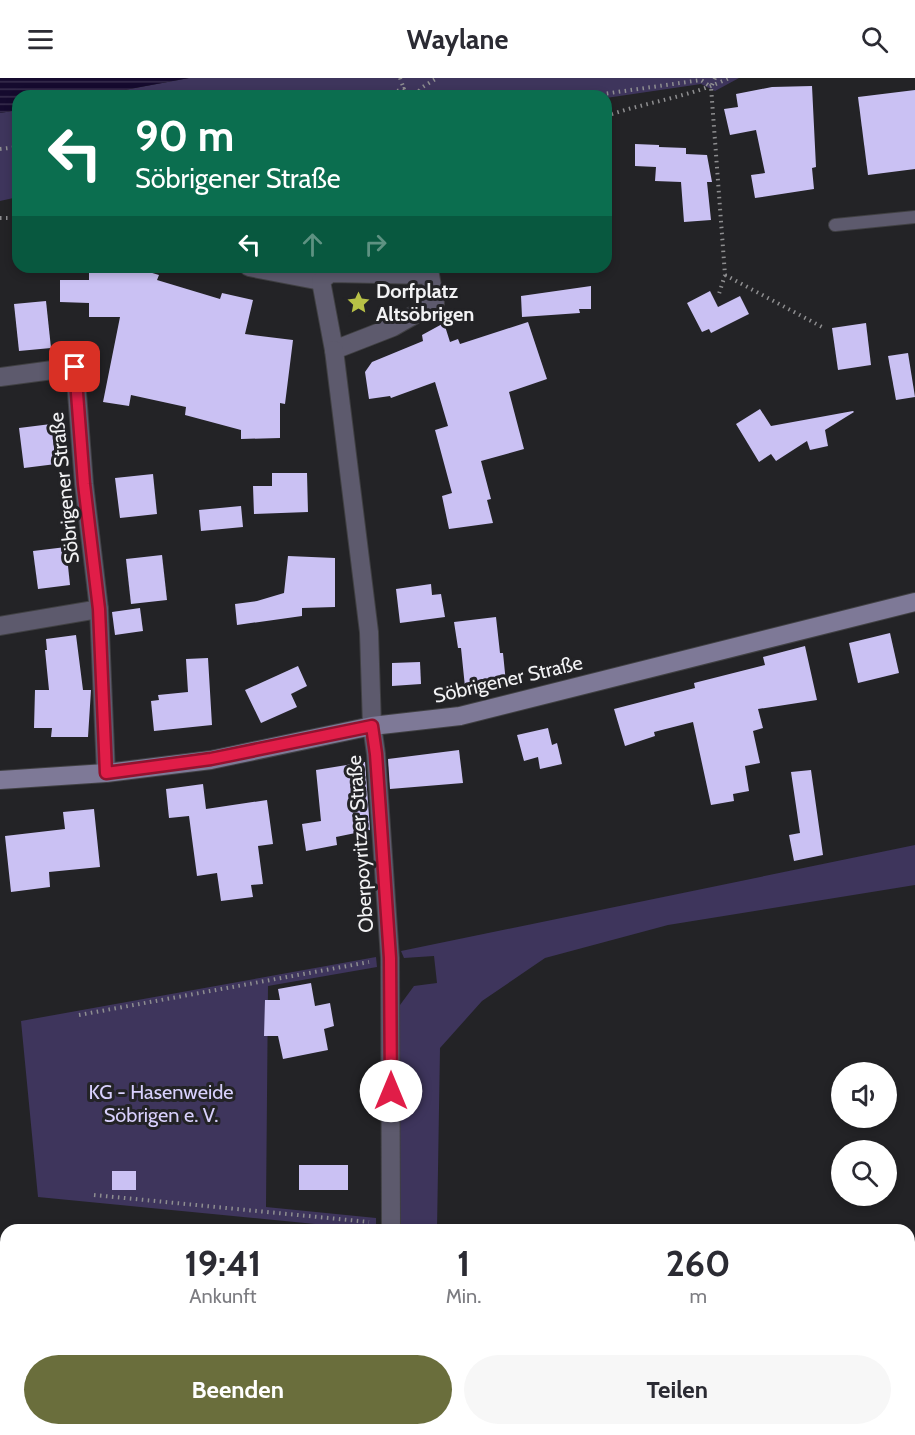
<!DOCTYPE html>
<html lang="de">
<meta charset="utf-8">
<style>
:root{--surface:#fff;--page:#f7f7f7;--text:#2b2b33;--muted:#7c7c81;--accent:#6a6e3c}
body{margin:0;font-family:Cabin,sans-serif;background:var(--page);color:var(--text);height:100vh;display:flex;flex-direction:column;font-size:22px;white-space:nowrap}
*{box-sizing:border-box;margin:0}
p{font-size:20px;color:var(--muted)}
.icon{flex:none;width:33px;height:33px;fill:none;stroke:currentColor;stroke-width:2;stroke-linecap:round;stroke-linejoin:round}
.map{position:relative;flex:1;overflow:hidden}
.panel{position:absolute;left:0px;top:1146px;width:915px;height:212px;display:flex;flex-direction:column;background:var(--surface);border-radius:18px 18px 0 0;box-shadow:0 3px 9px #0003}
.panel>*{flex:none}
.guide{position:absolute;left:12px;top:12px;width:600px;height:183px;border-radius:18px;box-shadow:0 3px 9px #0003;background:#0b6e4f;color:#fff;overflow:hidden}
.controls{position:absolute;left:831px;top:984px;display:grid;gap:12px}
.controls a{display:grid;place-items:center;width:66px;height:66px;border-radius:50%;background:var(--surface);box-shadow:0 3px 9px #0003;font-size:30px}
.pin{position:absolute;display:grid;place-items:center;width:51px;height:51px;color:#fff;margin:-26px;border-radius:12px;box-shadow:0 3px 9px #0006}
.me{position:absolute;width:66px;margin:-33px;rotate:0deg;stroke-linejoin:round;filter:drop-shadow(0 0 4px #0008)}
.turn{display:flex;align-items:center;gap:21px;height:126px;padding:0 24px;font-size:27px}
.turn .icon{width:78px;height:78px;stroke-width:2.5}
.turn b{display:block;font-size:42px;line-height:51px}
.lanes{display:flex;align-items:center;height:57px;padding:0 24px;background:#0003;justify-content:center;gap:30px;direction:ltr}
.lanes .off{opacity:.35}
.eta{display:flex;justify-content:space-evenly;align-items:center;height:102px;text-align:center}
.eta b{font-size:36px;font-weight:800;line-height:42px}
.button{display:flex;gap:12px;margin-top:auto;padding:12px 24px}
.button a{flex:1;height:69px;border-radius:36px;background:var(--accent);color:#fff;font-size:24px;font-weight:800;line-height:69px;text-align:center}
.button a+a{background:var(--page);color:var(--text)}
header{display:flex;justify-content:space-between;align-items:center;height:78px;padding:0 24px;background:var(--surface);font-size:27px;font-weight:800}
.map>svg:first-child{display:block}
.green{fill:#3e355c}
.water{fill:url(#water-rules)}
.building{fill:#cac1f3}
.lines{fill:none;stroke-linecap:round;stroke-linejoin:round}
.lane-casing{stroke:#404043;stroke-width:14}
.street-casing{stroke:#404043;stroke-width:20}
.secondary-casing{stroke:#404043;stroke-width:20}
.path{stroke:#8e8e90;stroke-width:4;stroke-dasharray:1.5 4.5;stroke-linecap:butt}
.lane{stroke:#5d5a6d;stroke-width:12}
.street{stroke:#5d5a6d;stroke-width:18}
.secondary{stroke:#7e7997;stroke-width:18}
.route-casing{stroke:#92132f;stroke-width:15}
.route{stroke:#e11d48;stroke-width:10}
.labels{text-anchor:middle;stroke-width:6;stroke-linejoin:round;paint-order:stroke}
.poi-label{font-size:20px;font-weight:bold;fill:#f2f2f4;stroke:#232326;text-anchor:start}
.street-label{font-size:20px;fill:#f2f2f4;stroke:#232326}
.park-label{font-size:20px;fill:#d8d0fc;stroke:#232326}
</style>
<header><svg class="icon" aria-label="menu" viewBox="0 0 24 24"><path d="M4 6h16M4 12h16M4 18h16"/></svg>Waylane<svg class="icon" aria-label="search" viewBox="0 0 24 24"><circle cx="10" cy="10" r="6"/><path d="M15 15l6 6"/></svg></header>
<div class="map">
<svg width="915" height="1357" viewBox="0 0 915 1357">
<defs>
<pattern id="water-rules" width="6" height="5" patternUnits="userSpaceOnUse" patternTransform="scale(1.5)"><rect width="6" height="5" fill="#150a2e"/><path d="M0 2.5h6" fill="none" stroke="#382e4d"/></pattern>
</defs>
<rect width="100%" height="100%" fill="#232326"/>
<!-- green -->
<g class="green">
<polygon points="189,0 739,0 715,13 701,6 606,20 606,18 92,18"/>
<polygon points="18,32 18,119 0,123 0,35"/>
<polygon points="915,767 915,807 668,847 545,880 482,923 440,970 437,1152 400,1152 400,927 414,908 437,905 434,878 404,880 401,873"/>
<polygon points="376,879 377,889 268,908 266,1129 376,1140 376,1152 38,1119 21,943"/>
<rect x="398" y="1352" width="37" height="5"/>
</g>
<!-- water -->
<polygon class="water" points="0,0 189,0 92,18 18,18 18,32 0,35"/>
<!-- building -->
<g class="building">
<polygon points="812,8 816,89 812,90 814,111 755,120 751,97 765,95 756,52 730,57 724,31 738,29 736,16 772,9"/>
<polygon points="915,12 915,91 868,97 858,19"/>
<polygon points="635,66 659,67 659,69 686,70 686,76 707,77 712,104 707,104 711,142 684,144 681,104 655,103 656,89 635,88"/>
<polygon points="89,189 132,189 159,197 157,202 220,221 222,215 253,222 245,256 293,262 285,326 280,325 280,360 241,361 241,352 185,337 186,329 131,317 129,328 103,324 120,239 89,239 89,225 60,224 60,202 89,202"/>
<polygon points="591,208 591,231 579,231 580,235 522,239 521,218"/>
<polygon points="710,213 718,229 740,218 749,236 711,255 709,251 702,254 687,225"/>
<polygon points="46,223 51,270 19,273 14,226"/>
<polygon points="528,244 547,301 509,314 524,371 481,383 491,421 487,422 493,445 449,451 442,418 452,415 435,352 448,348 435,304 391,320 390,318 369,321 365,294 372,284 423,263 422,257 444,245 450,264 458,261 460,266"/>
<polygon points="866,245 871,287 838,292 832,250"/>
<polygon points="908,275 915,319 896,322 888,278"/>
<polygon points="760,331 771,348 853,333 854,334 825,352 828,368 810,372 807,363 776,383 771,376 759,384 736,346"/>
<polygon points="51,346 56,386 24,390 19,350"/>
<polygon points="272,395 307,395 308,434 254,436 253,408 272,408"/>
<polygon points="153,396 157,436 120,440 115,400"/>
<polygon points="241,428 243,449 201,453 199,432"/>
<polygon points="66,469 70,507 38,511 33,473"/>
<polygon points="162,477 167,522 131,526 126,481"/>
<polygon points="288,478 335,480 335,529 302,530 302,538 237,547 235,526 257,523 284,515"/>
<polygon points="431,506 432,517 441,516 445,539 400,545 396,511"/>
<polygon points="140,530 143,553 115,557 112,534"/>
<polygon points="496,539 500,575 503,575 506,605 465,609 461,570 458,570 454,544"/>
<polygon points="890,555 899,595 858,605 849,565"/>
<polygon points="76,557 83,612 91,612 88,659 51,659 52,650 34,650 35,612 49,612 45,572 47,572 46,561"/>
<polygon points="805,568 817,622 758,631 763,650 753,653 760,685 745,688 749,713 733,716 734,723 711,727 693,644 654,654 655,658 625,668 614,631 695,610 694,605 765,587 763,579"/>
<polygon points="208,580 212,647 154,653 151,623 159,622 158,617 188,614 186,581"/>
<polygon points="420,584 421,606 392,608 392,585"/>
<polygon points="298,588 307,608 291,616 297,629 261,645 245,612"/>
<polygon points="548,650 552,667 557,665 562,686 540,691 538,679 524,683 517,657"/>
<polygon points="459,672 463,705 390,711 388,681"/>
<polygon points="365,684 370,752 336,759 337,767 306,773 302,746 321,743 316,692"/>
<polygon points="811,692 823,777 794,783 789,757 800,755 791,694"/>
<polygon points="203,706 206,731 267,722 273,766 258,768 263,806 251,807 253,819 221,823 217,795 197,798 189,738 169,740 166,711"/>
<polygon points="94,731 100,789 49,794 50,809 11,814 5,758 65,751 63,734"/>
<polygon points="311,905 315,928 330,925 334,948 324,951 328,972 283,981 278,958 264,958 265,922 280,922 278,911"/>
<rect x="299" y="1087" width="49" height="25"/>
<rect x="112" y="1093" width="24" height="19"/>
</g>
<g class="lines">
<defs>
<polyline id="lane" points="835,147 915,139"/>
<g id="street">
<polyline points="249,189 321,203"/>
<polygon points="330,195 430,197 435,225 393,249 334,272 321,203"/>
<polyline points="334,272 369,554 372,648 376,676 390,880 391,1152"/>
<polyline points="0,299 75,289 84,406 99,531 106,695"/>
<polyline points="0,548 99,531"/>
<polyline points="389,1357 389,1352"/>
</g>
<polyline id="secondary" points="0,702 106,695 211,682 372,648 460,638 915,524"/>
</defs>
<!-- lane casing -->
<use href="#lane" class="lane-casing"/>
<!-- street casing -->
<use href="#street" class="street-casing"/>
<!-- secondary casing -->
<use href="#secondary" class="secondary-casing"/>
<!-- path -->
<g class="path">
<polyline points="400,0 404,11"/>
<polyline points="715,0 711,9 725,197 718,219"/>
<polyline points="380,18 404,11 406,18"/>
<polyline points="416,18 421,10 437,0"/>
<polyline points="589,18 701,2 711,9"/>
<path d="M 606,38 C 646,24 691,19 729,0"/>
<polyline points="0,71 18,69"/>
<polyline points="0,140 18,140"/>
<polyline points="725,197 824,250"/>
<polyline points="79,937 369,884"/>
<polyline points="94,1117 369,1144"/>
<polyline points="0,1266 6,1266"/>
<polyline points="167,1352 201,1357"/>
</g>
<!-- lane -->
<use href="#lane" class="lane"/>
<!-- street -->
<use href="#street" class="street"/>
<!-- secondary -->
<use href="#secondary" class="secondary"/>
</g>
<g class="lines">
<defs>
<polyline id="route" points="75,289 84,406 99,531 106,695 211,681 372,648 376,676 390,880 391,1013"/>
</defs>
<!-- route casing -->
<use href="#route" class="route-casing"/>
<!-- route -->
<use href="#route" class="route"/>
</g>
<!-- icons -->
<defs>
<symbol id="sight-bare" viewBox="-9 -9 18 18"><path d="M0-6L1.8-2.2L6-1.7L2.9 1.2L3.7 5.4L0 3.3L-3.7 5.4L-2.9 1.2L-6-1.7L-1.8-2.2Z" fill="#b8c146" stroke="#232326" stroke-width="2.5" paint-order="stroke"/></symbol>
</defs>
<g fill-rule="evenodd">
<use href="#sight-bare" x="342" y="208" width="33" height="33"/>
</g>
<g class="labels">
<!-- poi labels -->
<g class="poi-label">
<text x="376" y="220">Dorfplatz<tspan x="376" dy="23">Altsöbrigen</tspan></text>
</g>
<!-- street labels -->
<g class="street-label">
<text transform="translate(64 410) rotate(-96)" y="7">Söbrigener Straße</text>
<text transform="translate(508 601) rotate(-13)" y="7">Söbrigener Straße</text>
<text transform="translate(360 766) rotate(-94)" y="7">Oberpoyritzer Straße</text>
</g>
<!-- park labels -->
<g class="park-label">
<text x="161" y="1021">KG - Hasenweide<tspan x="161" dy="23">Söbrigen e. V.</tspan></text>
</g>
</g>
</svg>
<div class="controls">
<a><svg class="icon" aria-label="sound" viewBox="0 0 24 24"><path d="M4 9h4l5-4v14l-5-4H4zM17 9q2 3 0 6"/></svg></a>
<a><svg class="icon" aria-label="search" viewBox="0 0 24 24"><circle cx="10" cy="10" r="6"/><path d="M15 15l6 6"/></svg></a>
</div>
<div class="pin" style="left:75px;top:289px;background:#d93025"><svg class="icon" aria-label="arrive" viewBox="0 0 24 24"><path d="M6 21V4h12l-3 4 3 4H6"/></svg></div>
<svg class="me" style="left:391px;top:1013px" viewBox="-20 -20 40 40"><circle r="19" fill="#fff"/><path d="M0-13L10 11 0 6-10 11z" fill="#e11d48"/></svg>
<div class="guide">
<div class="turn"><svg class="icon" aria-label="left" viewBox="0 0 24 24"><path d="M17 20v-9H6M10 6l-5 5 5 5"/></svg><div><b>90 m</b>Söbrigener Straße</div></div>
<div class="lanes"><svg class="icon" aria-label="left" viewBox="0 0 24 24"><path d="M17 20v-9H6M10 6l-5 5 5 5"/></svg><svg class="icon off" aria-label="ahead" viewBox="0 0 24 24"><path d="M12 20V5M6 11l6-6 6 6"/></svg><svg class="icon off" aria-label="right" viewBox="0 0 24 24"><path d="M7 20v-9h11M14 6l5 5-5 5"/></svg></div>
</div>
<section class="panel">
<div class="eta">
<div><b>19:41</b><p>Ankunft</p></div>
<div><b>1</b><p>Min.</p></div>
<div><b>260</b><p>m</p></div>
</div>
<div class="button"><a>Beenden</a><a>Teilen</a></div>
</section>
</div>
